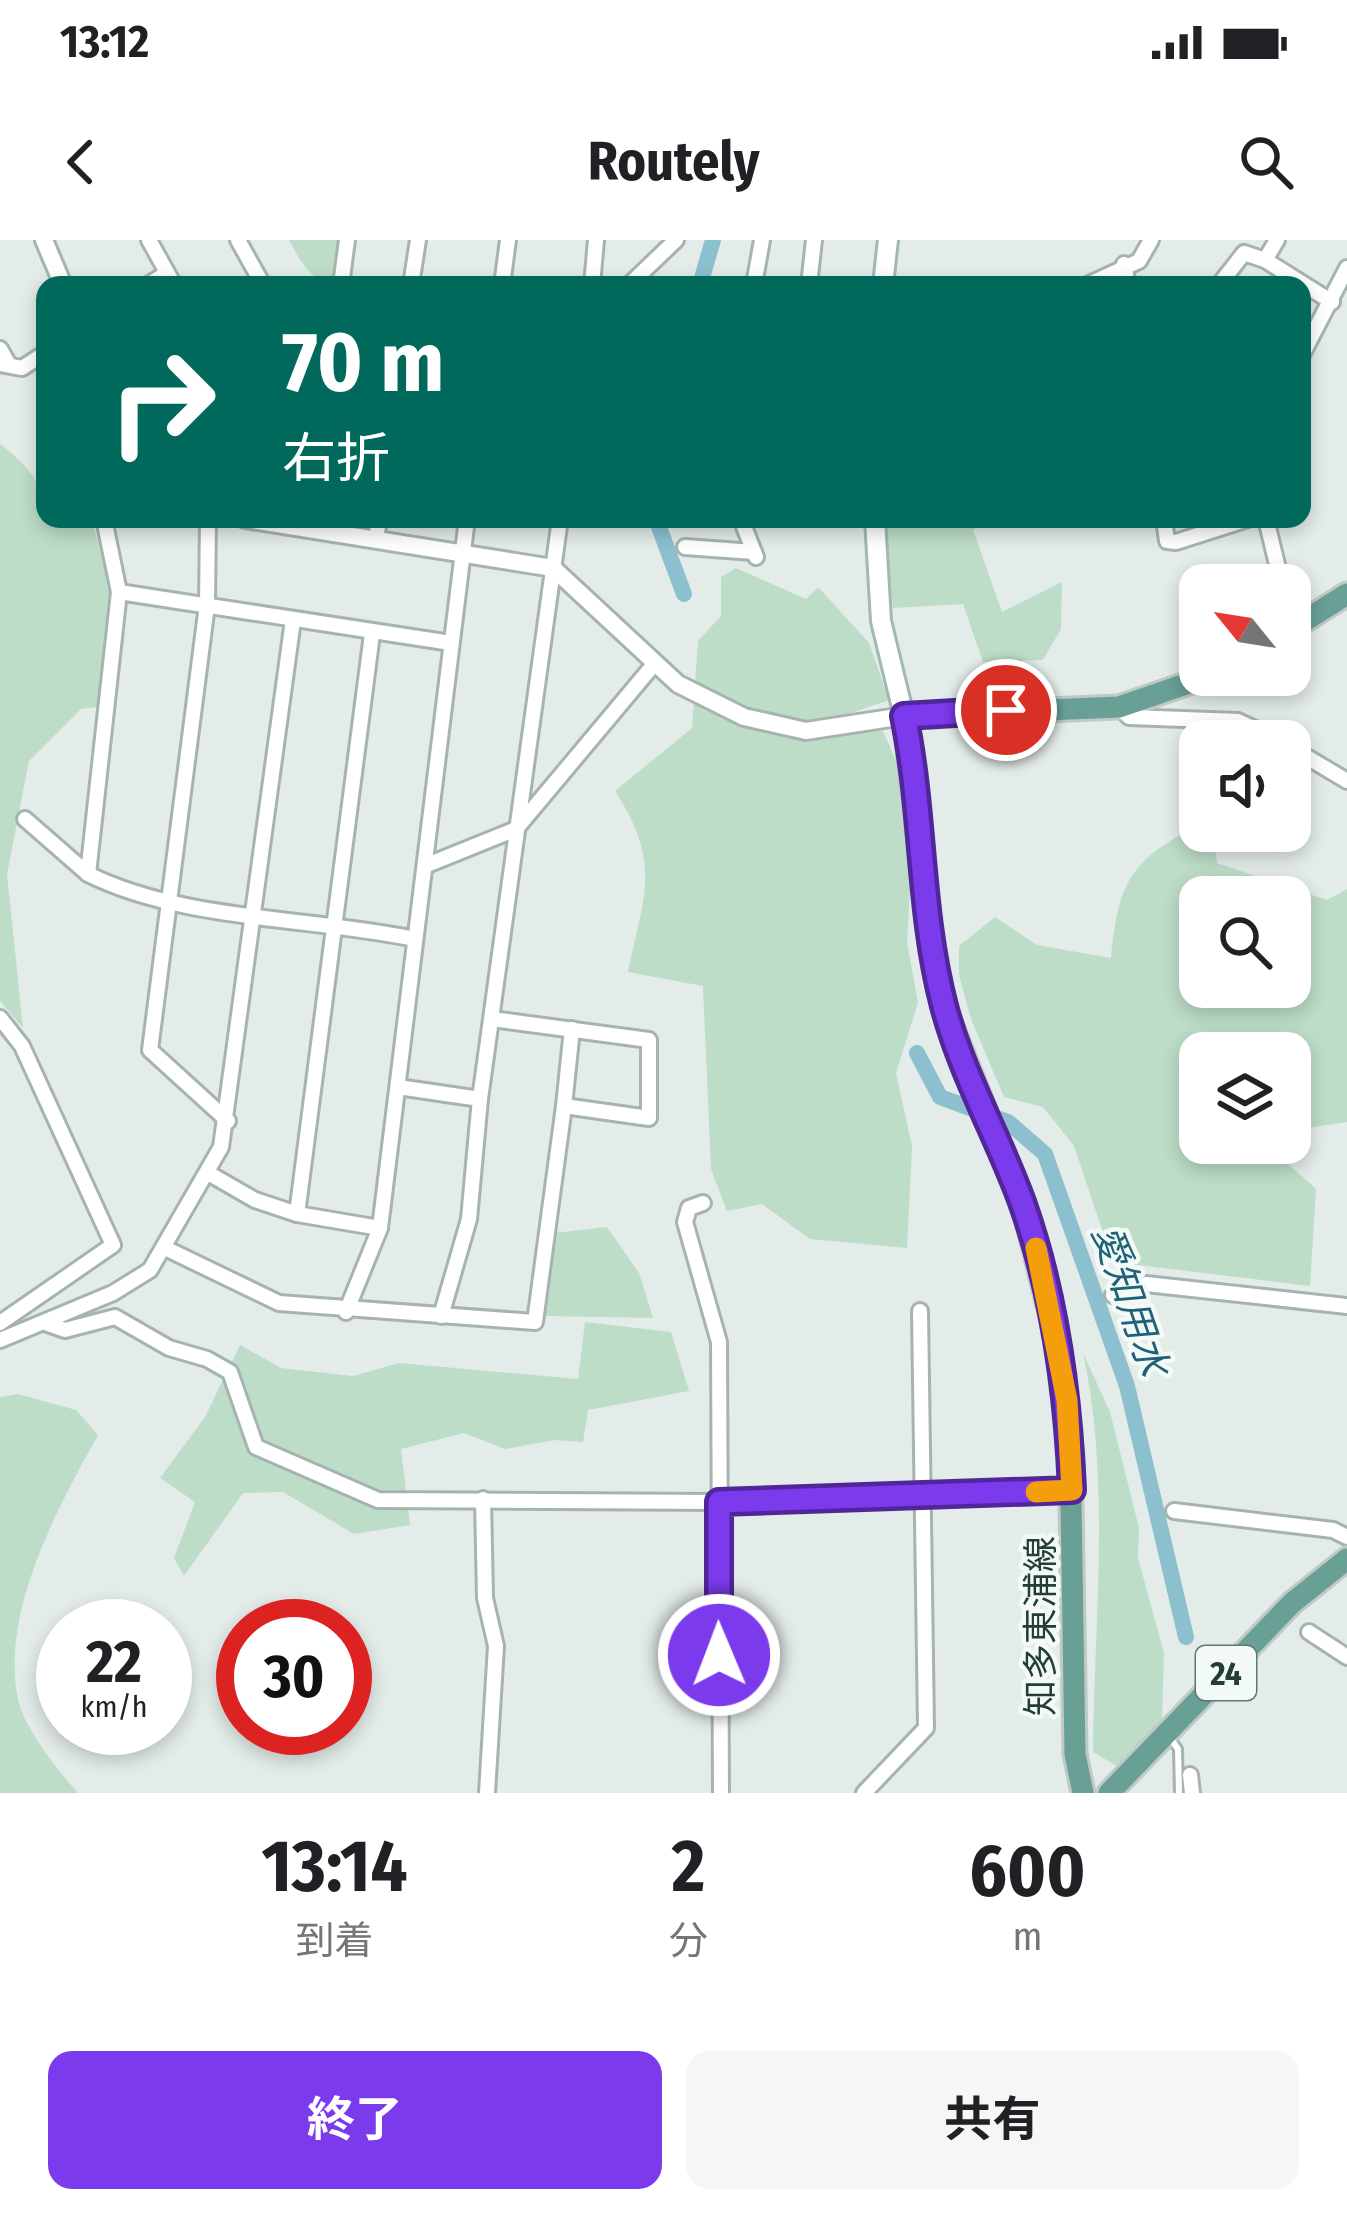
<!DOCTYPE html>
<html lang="ja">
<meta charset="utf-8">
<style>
:root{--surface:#fff;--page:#f6f6f6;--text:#202124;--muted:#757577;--accent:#7c3aed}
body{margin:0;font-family:"Fira Sans Condensed","Noto Sans JP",sans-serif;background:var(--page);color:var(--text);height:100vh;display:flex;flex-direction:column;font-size:45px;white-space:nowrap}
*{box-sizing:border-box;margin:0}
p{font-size:39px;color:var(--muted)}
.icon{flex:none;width:66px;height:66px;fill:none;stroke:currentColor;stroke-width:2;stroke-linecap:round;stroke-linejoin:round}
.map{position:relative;height:1553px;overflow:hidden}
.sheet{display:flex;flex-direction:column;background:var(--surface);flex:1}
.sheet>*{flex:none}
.hud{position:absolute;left:36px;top:36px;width:1275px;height:252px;border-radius:24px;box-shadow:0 6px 18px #0003;background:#00695c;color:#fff;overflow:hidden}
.needle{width:78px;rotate:300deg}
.buttons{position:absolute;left:1179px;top:324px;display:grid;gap:24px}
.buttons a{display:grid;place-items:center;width:132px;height:132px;border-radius:24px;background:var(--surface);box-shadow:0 6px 18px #0003;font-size:60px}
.speed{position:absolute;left:36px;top:1359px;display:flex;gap:24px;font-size:60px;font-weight:700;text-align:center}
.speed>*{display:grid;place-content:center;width:156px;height:156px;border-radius:50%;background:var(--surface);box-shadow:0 6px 18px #0003;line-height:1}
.speed small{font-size:30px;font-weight:400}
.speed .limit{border:18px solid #d22;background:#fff;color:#111}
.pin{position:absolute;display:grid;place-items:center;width:102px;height:102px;color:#fff;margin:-51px;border:6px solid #fff;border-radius:50%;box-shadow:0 3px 12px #0007}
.me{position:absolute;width:132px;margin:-66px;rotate:359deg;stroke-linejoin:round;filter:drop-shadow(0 0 9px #0008)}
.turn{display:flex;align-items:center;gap:42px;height:252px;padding:0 48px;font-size:54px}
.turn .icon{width:156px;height:156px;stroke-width:2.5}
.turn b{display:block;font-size:84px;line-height:102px}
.eta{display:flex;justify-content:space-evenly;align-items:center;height:204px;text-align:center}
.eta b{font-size:72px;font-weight:700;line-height:84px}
.button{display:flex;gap:24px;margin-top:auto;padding:24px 48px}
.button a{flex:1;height:138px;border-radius:24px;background:var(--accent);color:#fff;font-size:48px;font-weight:700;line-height:138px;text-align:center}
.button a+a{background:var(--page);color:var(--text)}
.status{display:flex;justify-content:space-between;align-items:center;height:84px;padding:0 60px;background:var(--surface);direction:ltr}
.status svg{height:33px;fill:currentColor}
header{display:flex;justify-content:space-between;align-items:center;height:156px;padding:0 48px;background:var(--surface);font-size:54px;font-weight:700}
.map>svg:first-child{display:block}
.green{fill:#bdddc8;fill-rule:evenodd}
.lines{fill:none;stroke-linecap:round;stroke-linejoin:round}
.canal{stroke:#8dc0cf;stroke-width:16}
.service-casing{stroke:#a6b4b0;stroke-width:12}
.minor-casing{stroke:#a6b4b0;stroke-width:20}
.tertiary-casing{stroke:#a6b4b0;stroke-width:22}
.secondary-casing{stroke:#a2b8b2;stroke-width:24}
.primary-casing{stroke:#c1c9c7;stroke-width:27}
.service{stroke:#fff;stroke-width:6}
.minor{stroke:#fff;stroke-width:14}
.tertiary{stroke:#fff;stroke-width:16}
.secondary{stroke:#fff;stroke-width:18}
.primary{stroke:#69a096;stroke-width:21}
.route-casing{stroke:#51269a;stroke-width:30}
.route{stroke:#7c3aed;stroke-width:21}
.slow{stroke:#f59e0b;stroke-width:21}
.labels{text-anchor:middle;stroke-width:9;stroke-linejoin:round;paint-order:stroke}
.shield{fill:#f3f9f7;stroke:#617571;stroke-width:3}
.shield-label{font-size:33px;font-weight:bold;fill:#233d38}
.street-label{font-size:36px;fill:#233d38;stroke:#f3f9f7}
.water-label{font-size:39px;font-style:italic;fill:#1f6177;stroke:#f3f9f7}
</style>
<div class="status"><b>13:12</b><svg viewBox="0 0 49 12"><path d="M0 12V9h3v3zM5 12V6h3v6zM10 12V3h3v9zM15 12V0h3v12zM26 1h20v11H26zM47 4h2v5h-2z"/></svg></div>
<header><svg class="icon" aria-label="back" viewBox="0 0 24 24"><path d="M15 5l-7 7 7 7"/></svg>Routely<svg class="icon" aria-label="search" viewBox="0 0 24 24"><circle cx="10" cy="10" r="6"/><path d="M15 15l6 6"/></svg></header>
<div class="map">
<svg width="1347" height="1553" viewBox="0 0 1347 1553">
<rect width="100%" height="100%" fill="#e3ece9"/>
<!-- green -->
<g class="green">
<path d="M 289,0 L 346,0 L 341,45 C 312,45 301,22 289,0 Z"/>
<path d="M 0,204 C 27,225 45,244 45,279 L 91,279 L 113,351 L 97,467 L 81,469 L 29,521 L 7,634 L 23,788 L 0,761 Z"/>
<polygon points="883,279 995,279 973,290 1002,372 1062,342 1061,389 1043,420 983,422 963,364 893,368"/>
<path d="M 736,328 L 806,359 L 818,347 L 869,403 L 889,460 L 840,477 L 846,494 L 883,491 L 896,521 L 913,599 L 907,702 L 918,763 L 896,833 L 912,906 L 907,1008 L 810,999 L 762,964 L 727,971 L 711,929 L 703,746 L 628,732 C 644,654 662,623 615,551 L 692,488 L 698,401 L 721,376 L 721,337 Z"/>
<path d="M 1200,584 L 1200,591 L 1213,591 L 1217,623 L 1327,660 L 1347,649 L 1347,882 L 1295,890 L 1288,924 L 1316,949 L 1310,1046 L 1113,1022 L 1074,906 L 1043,867 L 1004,857 L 971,779 L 959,735 L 959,706 L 995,677 L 1037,705 L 1111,718 C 1119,640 1130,621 1200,584 ZM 1290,657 L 1290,747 L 1200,747 L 1200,657 ZM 1290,813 L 1290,903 L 1200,903 L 1200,813 Z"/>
<polygon points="607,987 639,1033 653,1078 545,1076 554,993"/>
<polygon points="585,1082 671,1092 689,1151 588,1170 583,1202 555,1200 505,1209 464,1193 401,1209 410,1285 354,1294 283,1252 243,1253 184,1336 174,1318 195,1262 160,1238 205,1177 240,1105 281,1128 353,1136 399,1123 578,1139"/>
<path d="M 1083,1113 L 1110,1172 L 1139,1288 L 1138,1318 L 1164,1413 L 1162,1481 L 1117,1526 L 1093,1512 C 1094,1381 1111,1241 1083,1113 Z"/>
<path d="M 18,1154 L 76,1170 L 98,1195 C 58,1267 0,1372 18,1459 C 25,1490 57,1529 78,1553 L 0,1553 L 0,1157 Z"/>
</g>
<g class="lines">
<!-- canal -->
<g class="canal">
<polyline points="700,45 713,0"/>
<polyline points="656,279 684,354"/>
<polyline points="917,813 940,857 1008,882 1045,914 1127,1146 1186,1397"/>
</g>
<defs>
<polyline id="service" points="1171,1499 1178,1509 1179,1553"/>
<g id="minor">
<polyline points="149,0 174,45"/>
<polyline points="238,0 263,45"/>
<polyline points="1265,20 1332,62"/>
<polyline points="1124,24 1128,45"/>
<polyline points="148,45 167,33"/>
<polyline points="341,45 347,0"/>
<polyline points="411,45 418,0"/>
<polyline points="502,45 508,0"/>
<polyline points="592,45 596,0"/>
<polyline points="629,45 676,0"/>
<polyline points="754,45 762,0"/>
<polyline points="809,45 814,0"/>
<polyline points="1087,45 1139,21 1151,0"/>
<polyline points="1219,45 1244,13 1265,20 1277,0"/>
<polyline points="0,109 9,125"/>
<polyline points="1302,115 1347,28"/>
<polyline points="0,124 22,128 45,113"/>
<path d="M 104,279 L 119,352 L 88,634 C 182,681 310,677 415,699"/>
<polyline points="208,279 207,365 150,810 228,881"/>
<polyline points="741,279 756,317"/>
<polyline points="1164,279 1167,301 1176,302 1248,279"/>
<polyline points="1266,279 1282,345"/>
<polyline points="376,300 379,279"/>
<polyline points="685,307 754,312"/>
<polyline points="119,352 451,403"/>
<polyline points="372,394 297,974 380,988"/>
<polyline points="1119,467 1129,477 1238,481 1281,501"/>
<polyline points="1290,507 1347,541"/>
<polyline points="25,579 88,634"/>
<polyline points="427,625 516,589 655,423"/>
<polyline points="0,778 22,806 113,1005 0,1083"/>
<polyline points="398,847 480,859"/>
<polyline points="564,866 572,789"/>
<polyline points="208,933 255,960 297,974"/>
<polyline points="703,963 689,968 685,982 719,1102 721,1553"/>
<polyline points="165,1008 279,1063 535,1082 564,866 649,878 649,800 492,779"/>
<polyline points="1113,1055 1146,1044 1347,1066"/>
<polyline points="346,1072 380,988 467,279"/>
<polyline points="441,1076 469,979 480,859 560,279"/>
<polyline points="45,1083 65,1090 115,1077 169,1108 207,1119 230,1132 256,1207 378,1260 719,1262 1072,1250"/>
<polyline points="0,1100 113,1053 150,1030 221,907 293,380"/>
<polyline points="483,1259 485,1358 496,1406 487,1553"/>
<polyline points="1174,1271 1333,1290 1347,1297"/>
<polyline points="1309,1392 1347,1417"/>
<polyline points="1190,1535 1192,1553"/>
<polyline points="864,1553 926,1488 920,1071"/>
</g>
<g id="tertiary">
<polyline points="44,0 63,45"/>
<polyline points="245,279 553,328 678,444 744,477 806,491 904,476"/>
</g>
<g id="secondary">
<polyline points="883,45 888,0"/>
<polyline points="875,279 881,381 904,476"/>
</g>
<g id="primary">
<polyline points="1290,390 1347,354"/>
<polyline points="1083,1553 1075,1514 1070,1199 1059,1109 1023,965 943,764 933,720 904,476 1119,467 1212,435"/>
<polyline points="1109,1553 1292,1363 1347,1319"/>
</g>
</defs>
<!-- service casing -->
<use href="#service" class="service-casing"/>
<!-- minor casing -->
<use href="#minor" class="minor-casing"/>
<!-- tertiary casing -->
<use href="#tertiary" class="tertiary-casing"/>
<!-- secondary casing -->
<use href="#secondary" class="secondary-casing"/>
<!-- primary casing -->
<use href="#primary" class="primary-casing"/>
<!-- service -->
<use href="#service" class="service"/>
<!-- minor -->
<use href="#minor" class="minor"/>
<!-- tertiary -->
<use href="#tertiary" class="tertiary"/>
<!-- secondary -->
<use href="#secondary" class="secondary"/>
<!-- primary -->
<use href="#primary" class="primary"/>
</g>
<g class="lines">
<defs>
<path id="route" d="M 719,1415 L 719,1262 L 1072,1250 C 1068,1153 1055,1055 1022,962 C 998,896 962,834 944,766 C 919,671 924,572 904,476 L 1006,470"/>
</defs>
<!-- route casing -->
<use href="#route" class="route-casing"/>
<!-- route -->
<use href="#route" class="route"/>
<!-- slow -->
<polyline class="slow" points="1036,1008 1067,1160 1072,1250 1036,1252"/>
</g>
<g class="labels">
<!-- shield labels -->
<rect class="shield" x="1196" y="1406" width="60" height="54" rx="9"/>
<g class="shield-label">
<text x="1226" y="1445">24</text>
</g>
<!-- street labels -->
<g class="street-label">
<text transform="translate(1040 1386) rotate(-90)" y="13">知多東浦線</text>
</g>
<!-- water labels -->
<g class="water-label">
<text transform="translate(1131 1060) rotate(71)" y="14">愛知用水</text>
</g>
</g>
</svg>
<div class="buttons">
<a><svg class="needle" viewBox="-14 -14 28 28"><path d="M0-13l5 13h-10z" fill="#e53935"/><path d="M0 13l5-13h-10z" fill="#757577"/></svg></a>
<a><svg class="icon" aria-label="sound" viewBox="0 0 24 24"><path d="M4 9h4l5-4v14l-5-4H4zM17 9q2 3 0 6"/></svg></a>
<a><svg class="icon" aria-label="search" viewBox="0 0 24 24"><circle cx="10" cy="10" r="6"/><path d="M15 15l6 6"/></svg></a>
<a><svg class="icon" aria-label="layers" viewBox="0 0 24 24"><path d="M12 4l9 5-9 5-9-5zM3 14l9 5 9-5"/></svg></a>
</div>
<div class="speed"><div>22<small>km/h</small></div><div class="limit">30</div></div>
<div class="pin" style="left:1006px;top:470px;background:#d93025"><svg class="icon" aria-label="arrive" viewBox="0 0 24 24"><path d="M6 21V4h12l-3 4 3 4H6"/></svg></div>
<svg class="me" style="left:719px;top:1415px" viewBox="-20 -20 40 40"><circle r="17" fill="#7c3aed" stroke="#fff" stroke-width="3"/><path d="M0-11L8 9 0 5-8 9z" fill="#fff"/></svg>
<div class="hud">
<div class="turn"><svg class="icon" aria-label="right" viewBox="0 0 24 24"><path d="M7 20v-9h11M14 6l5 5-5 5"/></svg><div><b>70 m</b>右折</div></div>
</div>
</div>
<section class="sheet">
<div class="eta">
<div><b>13:14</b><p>到着</p></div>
<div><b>2</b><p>分</p></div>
<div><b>600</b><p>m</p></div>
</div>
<div class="button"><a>終了</a><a>共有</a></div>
</section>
